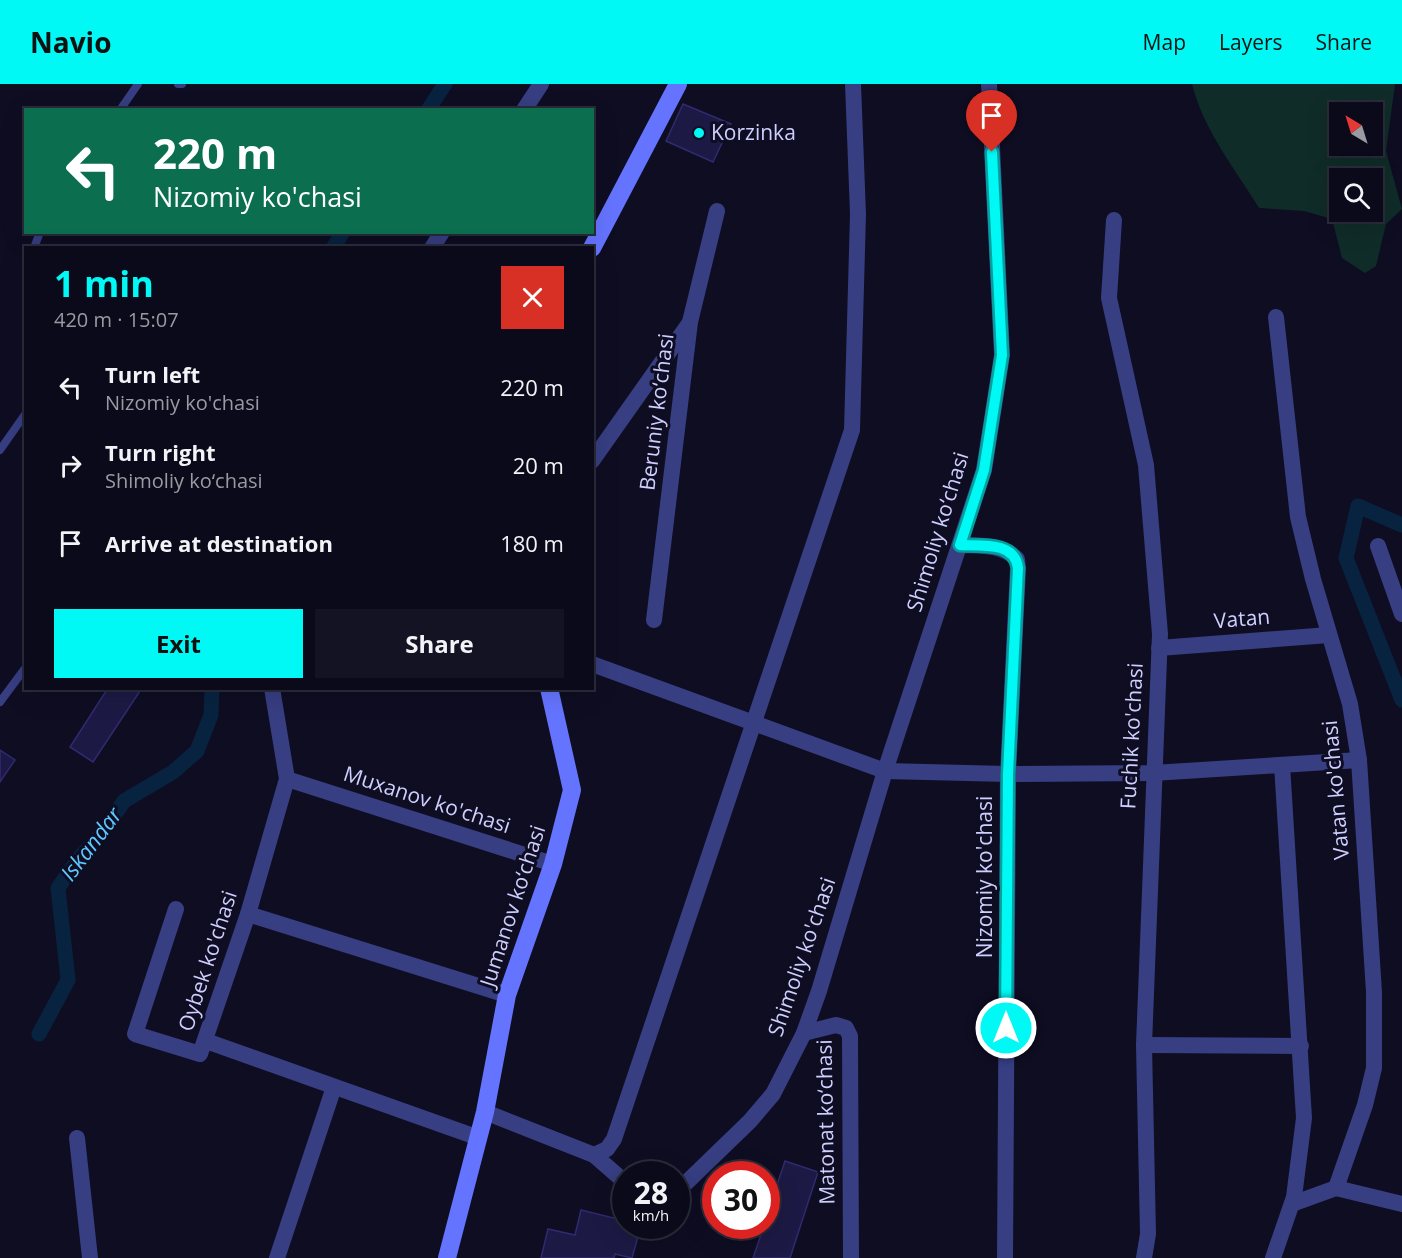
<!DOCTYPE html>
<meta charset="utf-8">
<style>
:root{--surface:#0a0a1a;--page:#131323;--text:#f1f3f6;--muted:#999aa2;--line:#2a2b39;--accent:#00f9f4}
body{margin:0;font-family:"Open Sans",sans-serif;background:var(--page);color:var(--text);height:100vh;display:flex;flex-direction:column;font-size:22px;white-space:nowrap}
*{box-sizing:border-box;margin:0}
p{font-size:20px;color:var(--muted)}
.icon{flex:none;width:33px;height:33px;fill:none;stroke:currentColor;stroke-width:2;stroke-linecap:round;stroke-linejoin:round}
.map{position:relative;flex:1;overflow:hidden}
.sheet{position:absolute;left:24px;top:162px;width:570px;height:444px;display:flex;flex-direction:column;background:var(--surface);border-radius:0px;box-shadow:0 6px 24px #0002,0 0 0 2px var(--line)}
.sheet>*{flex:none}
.banner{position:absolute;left:24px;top:24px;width:570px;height:126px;border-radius:0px;box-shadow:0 6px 24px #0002,0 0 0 2px var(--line);background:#0b6e4f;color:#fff;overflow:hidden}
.needle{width:39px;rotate:322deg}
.tools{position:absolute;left:1329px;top:18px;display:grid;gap:12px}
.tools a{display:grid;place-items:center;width:54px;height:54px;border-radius:0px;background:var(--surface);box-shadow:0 6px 24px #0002,0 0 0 2px var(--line);font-size:30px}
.speed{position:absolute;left:612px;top:1077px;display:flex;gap:12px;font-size:30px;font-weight:700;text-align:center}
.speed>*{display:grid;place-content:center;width:78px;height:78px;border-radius:50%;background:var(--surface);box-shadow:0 6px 24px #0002,0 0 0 2px var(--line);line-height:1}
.speed small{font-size:15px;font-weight:400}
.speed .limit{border:9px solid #d22;background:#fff;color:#111}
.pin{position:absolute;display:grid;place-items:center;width:51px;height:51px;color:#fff;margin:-62px -26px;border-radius:50% 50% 50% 0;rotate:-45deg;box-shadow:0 0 6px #0007}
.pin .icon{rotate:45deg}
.me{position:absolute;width:66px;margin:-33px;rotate:0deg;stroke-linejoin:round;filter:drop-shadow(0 0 4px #0008)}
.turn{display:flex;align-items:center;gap:21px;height:126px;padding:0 30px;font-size:27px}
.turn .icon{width:78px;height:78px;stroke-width:2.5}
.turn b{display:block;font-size:42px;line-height:51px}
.round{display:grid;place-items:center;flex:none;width:63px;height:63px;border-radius:0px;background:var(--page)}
.summary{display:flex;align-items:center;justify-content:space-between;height:102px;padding:0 30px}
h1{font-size:36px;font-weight:700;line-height:45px;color:var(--accent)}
.action{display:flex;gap:12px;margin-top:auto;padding:12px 30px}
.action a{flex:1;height:69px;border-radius:0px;background:var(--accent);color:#111;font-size:24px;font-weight:700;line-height:69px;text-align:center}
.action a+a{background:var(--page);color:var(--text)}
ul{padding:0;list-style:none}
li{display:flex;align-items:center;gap:18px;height:78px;padding:0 30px}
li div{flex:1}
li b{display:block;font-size:22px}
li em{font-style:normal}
header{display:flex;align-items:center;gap:36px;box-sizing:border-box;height:84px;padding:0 30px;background:var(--accent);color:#111}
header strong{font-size:28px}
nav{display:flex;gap:33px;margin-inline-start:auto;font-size:21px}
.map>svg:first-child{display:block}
.green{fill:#102c28;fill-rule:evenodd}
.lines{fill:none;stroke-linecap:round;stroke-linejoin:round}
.canal{stroke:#082340;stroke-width:15}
.building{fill:#1c1944;stroke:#302a70;stroke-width:1.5}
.lane{stroke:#373e82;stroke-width:8}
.street{stroke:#373e82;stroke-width:16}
.secondary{stroke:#6574ff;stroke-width:18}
.route-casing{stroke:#00a29f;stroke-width:15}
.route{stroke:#00f9f4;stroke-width:10}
.poi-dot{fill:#00f9f4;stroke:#0e0d22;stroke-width:2}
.labels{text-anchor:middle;stroke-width:6;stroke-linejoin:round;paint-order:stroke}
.poi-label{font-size:21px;fill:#cecfff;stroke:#0e0d22;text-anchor:start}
.street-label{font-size:21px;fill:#cecfff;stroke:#0e0d22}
.water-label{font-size:22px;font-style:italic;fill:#5cc8ff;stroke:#0e0d22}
</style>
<header>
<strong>Navio</strong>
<nav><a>Map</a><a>Layers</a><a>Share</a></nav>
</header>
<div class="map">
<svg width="1402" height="1174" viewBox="0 0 1402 1174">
<rect width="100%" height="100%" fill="#0e0d22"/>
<!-- green -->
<path class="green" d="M 1192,0 L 1395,0 L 1386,67 L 1402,125 L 1386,140 L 1376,182 L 1365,189 L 1342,174 L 1332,135 L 1304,127 L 1259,124 C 1234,83 1204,47 1192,0 ZM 1340,28 L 1372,28 L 1372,62 L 1340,62 ZM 1340,94 L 1372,94 L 1372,128 L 1340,128 Z"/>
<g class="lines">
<!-- canal -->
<g class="canal">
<polyline points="428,26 445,0"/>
<polyline points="333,164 343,148"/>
<polyline points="1402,441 1358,422 1346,474 1402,616"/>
<polyline points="39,950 68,896 58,804 79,774 103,748 124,717 173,688 197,667 211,631 212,604"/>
</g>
</g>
<!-- building -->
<g class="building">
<polygon points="683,20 731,40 713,78 666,57"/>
<polygon points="108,604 142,604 93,678 70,663"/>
<polygon points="0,666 15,676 0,698"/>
<polygon points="785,1077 818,1088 790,1174 753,1174 764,1142 766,1142 766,1134"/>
<polygon points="581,1126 626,1137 626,1142 641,1142 632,1174 615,1170 614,1174 541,1174 548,1145 575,1151"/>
</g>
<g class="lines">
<!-- lane -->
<g class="lane">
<polyline points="178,0 182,0"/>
<polyline points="120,26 138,0"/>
<polyline points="34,164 40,148"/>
<polyline points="0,366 26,329"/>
<polyline points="0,618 26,583"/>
</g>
<!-- street -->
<g class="street">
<polyline points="524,26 541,0"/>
<polyline points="1114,136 1109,214 1146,381 1160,550 1144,961 1148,1150 1144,1174"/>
<polyline points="432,164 442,148"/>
<polyline points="1276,233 1298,433 1313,495 1350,620 1359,676 1374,908 1374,984 1365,1021 1336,1104"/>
<polyline points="592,377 688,241"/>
<path d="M 960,461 C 982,462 1001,460 1017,475 L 1018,484 L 1008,690 L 1005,1174"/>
<polyline points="1378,462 1402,530"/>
<polyline points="654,536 690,238 717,127"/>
<polyline points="1159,564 1329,551"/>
<polyline points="592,580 885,687 1008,690 1153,689 1359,676"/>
<polyline points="287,695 553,780"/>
<polyline points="176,825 135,950 200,970 248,830 287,695 272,604"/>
<polyline points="248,830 507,911"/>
<polyline points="804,949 836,941 846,944 850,952 851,1174"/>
<polyline points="206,957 479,1054"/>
<polyline points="1144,961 1301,962"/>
<polyline points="485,1028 594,1071 607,1065 614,1055 852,346 858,130 853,0"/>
<polyline points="77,1054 90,1174"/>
<polyline points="594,1071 626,1099"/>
<polyline points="676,1104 687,1098 750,1037 773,1010 804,949 819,907 885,687 984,386 1002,271 989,0"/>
<polyline points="1292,1120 1336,1104 1402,1120"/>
<polyline points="277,1174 334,1003"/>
<polyline points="1273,1174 1294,1113 1304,1034 1282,681"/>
</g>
<!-- secondary -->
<g class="secondary">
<polyline points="592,164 678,0"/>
<polyline points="447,1174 485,1028 507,911 553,780 572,706 549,604"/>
</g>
</g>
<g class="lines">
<defs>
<path id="route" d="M 992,68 L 1002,271 L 984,386 L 960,461 C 980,462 1015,457 1018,484 L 1008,690 L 1006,944"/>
</defs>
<!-- route casing -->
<use href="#route" class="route-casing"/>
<!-- route -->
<use href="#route" class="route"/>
</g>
<!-- markers -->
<circle class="poi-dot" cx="699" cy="49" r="6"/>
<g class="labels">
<!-- poi labels -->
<g class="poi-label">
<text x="711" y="56">Korzinka</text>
</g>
<!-- street labels -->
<g class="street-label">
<text transform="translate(657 328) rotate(-83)" y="7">Beruniy ko‘chasi</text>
<text transform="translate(938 448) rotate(-73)" y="7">Shimoliy ko‘chasi</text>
<text transform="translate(1242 535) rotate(-5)" y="7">Vatan</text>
<text transform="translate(1132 652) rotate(-87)" y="7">Fuchik ko'chasi</text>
<text transform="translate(1336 706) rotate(-95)" y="7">Vatan ko'chasi</text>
<text transform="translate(427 716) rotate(18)" y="7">Muxanov ko'chasi</text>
<text transform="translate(985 793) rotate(-90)" y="7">Nizomiy ko'chasi</text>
<text transform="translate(513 822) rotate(-72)" y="7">Jumanov ko‘chasi</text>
<text transform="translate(802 873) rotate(-71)" y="7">Shimoliy ko'chasi</text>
<text transform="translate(208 877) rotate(-72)" y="7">Oybek ko'chasi</text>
<text transform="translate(826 1038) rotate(-91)" y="7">Matonat ko‘chasi</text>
</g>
<!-- water labels -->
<g class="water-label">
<text transform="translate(91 760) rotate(-53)" y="8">Iskandar</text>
</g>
</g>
</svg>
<div class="tools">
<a><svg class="needle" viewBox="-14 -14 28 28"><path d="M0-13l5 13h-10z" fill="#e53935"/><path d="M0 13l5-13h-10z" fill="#999aa2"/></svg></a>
<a><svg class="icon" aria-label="search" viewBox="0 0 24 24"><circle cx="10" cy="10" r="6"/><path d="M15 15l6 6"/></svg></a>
</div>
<div class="speed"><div>28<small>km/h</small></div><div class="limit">30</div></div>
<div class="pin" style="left:992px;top:68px;background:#d93025"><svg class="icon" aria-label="arrive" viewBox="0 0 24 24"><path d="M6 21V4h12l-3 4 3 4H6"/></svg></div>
<svg class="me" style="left:1006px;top:944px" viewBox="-20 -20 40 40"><circle r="17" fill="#00f9f4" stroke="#fff" stroke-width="3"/><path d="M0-11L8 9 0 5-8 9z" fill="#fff"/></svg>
<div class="banner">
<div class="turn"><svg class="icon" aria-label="left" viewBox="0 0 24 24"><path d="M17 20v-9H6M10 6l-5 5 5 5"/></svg><div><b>220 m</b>Nizomiy ko'chasi</div></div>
</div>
<section class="sheet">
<div class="summary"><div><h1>1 min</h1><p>420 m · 15:07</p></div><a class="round" style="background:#d93025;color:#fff"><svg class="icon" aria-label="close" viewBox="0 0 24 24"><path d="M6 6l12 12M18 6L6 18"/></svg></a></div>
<ul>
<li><svg class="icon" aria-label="left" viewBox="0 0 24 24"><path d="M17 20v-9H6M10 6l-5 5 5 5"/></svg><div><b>Turn left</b><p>Nizomiy ko'chasi</p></div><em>220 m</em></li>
<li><svg class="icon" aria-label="right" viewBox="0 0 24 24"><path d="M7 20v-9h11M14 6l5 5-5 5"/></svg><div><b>Turn right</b><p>Shimoliy ko‘chasi</p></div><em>20 m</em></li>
<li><svg class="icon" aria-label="arrive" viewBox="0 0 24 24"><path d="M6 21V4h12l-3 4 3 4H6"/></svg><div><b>Arrive at destination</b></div><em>180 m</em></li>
</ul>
<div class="action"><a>Exit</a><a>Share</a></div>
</section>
</div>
